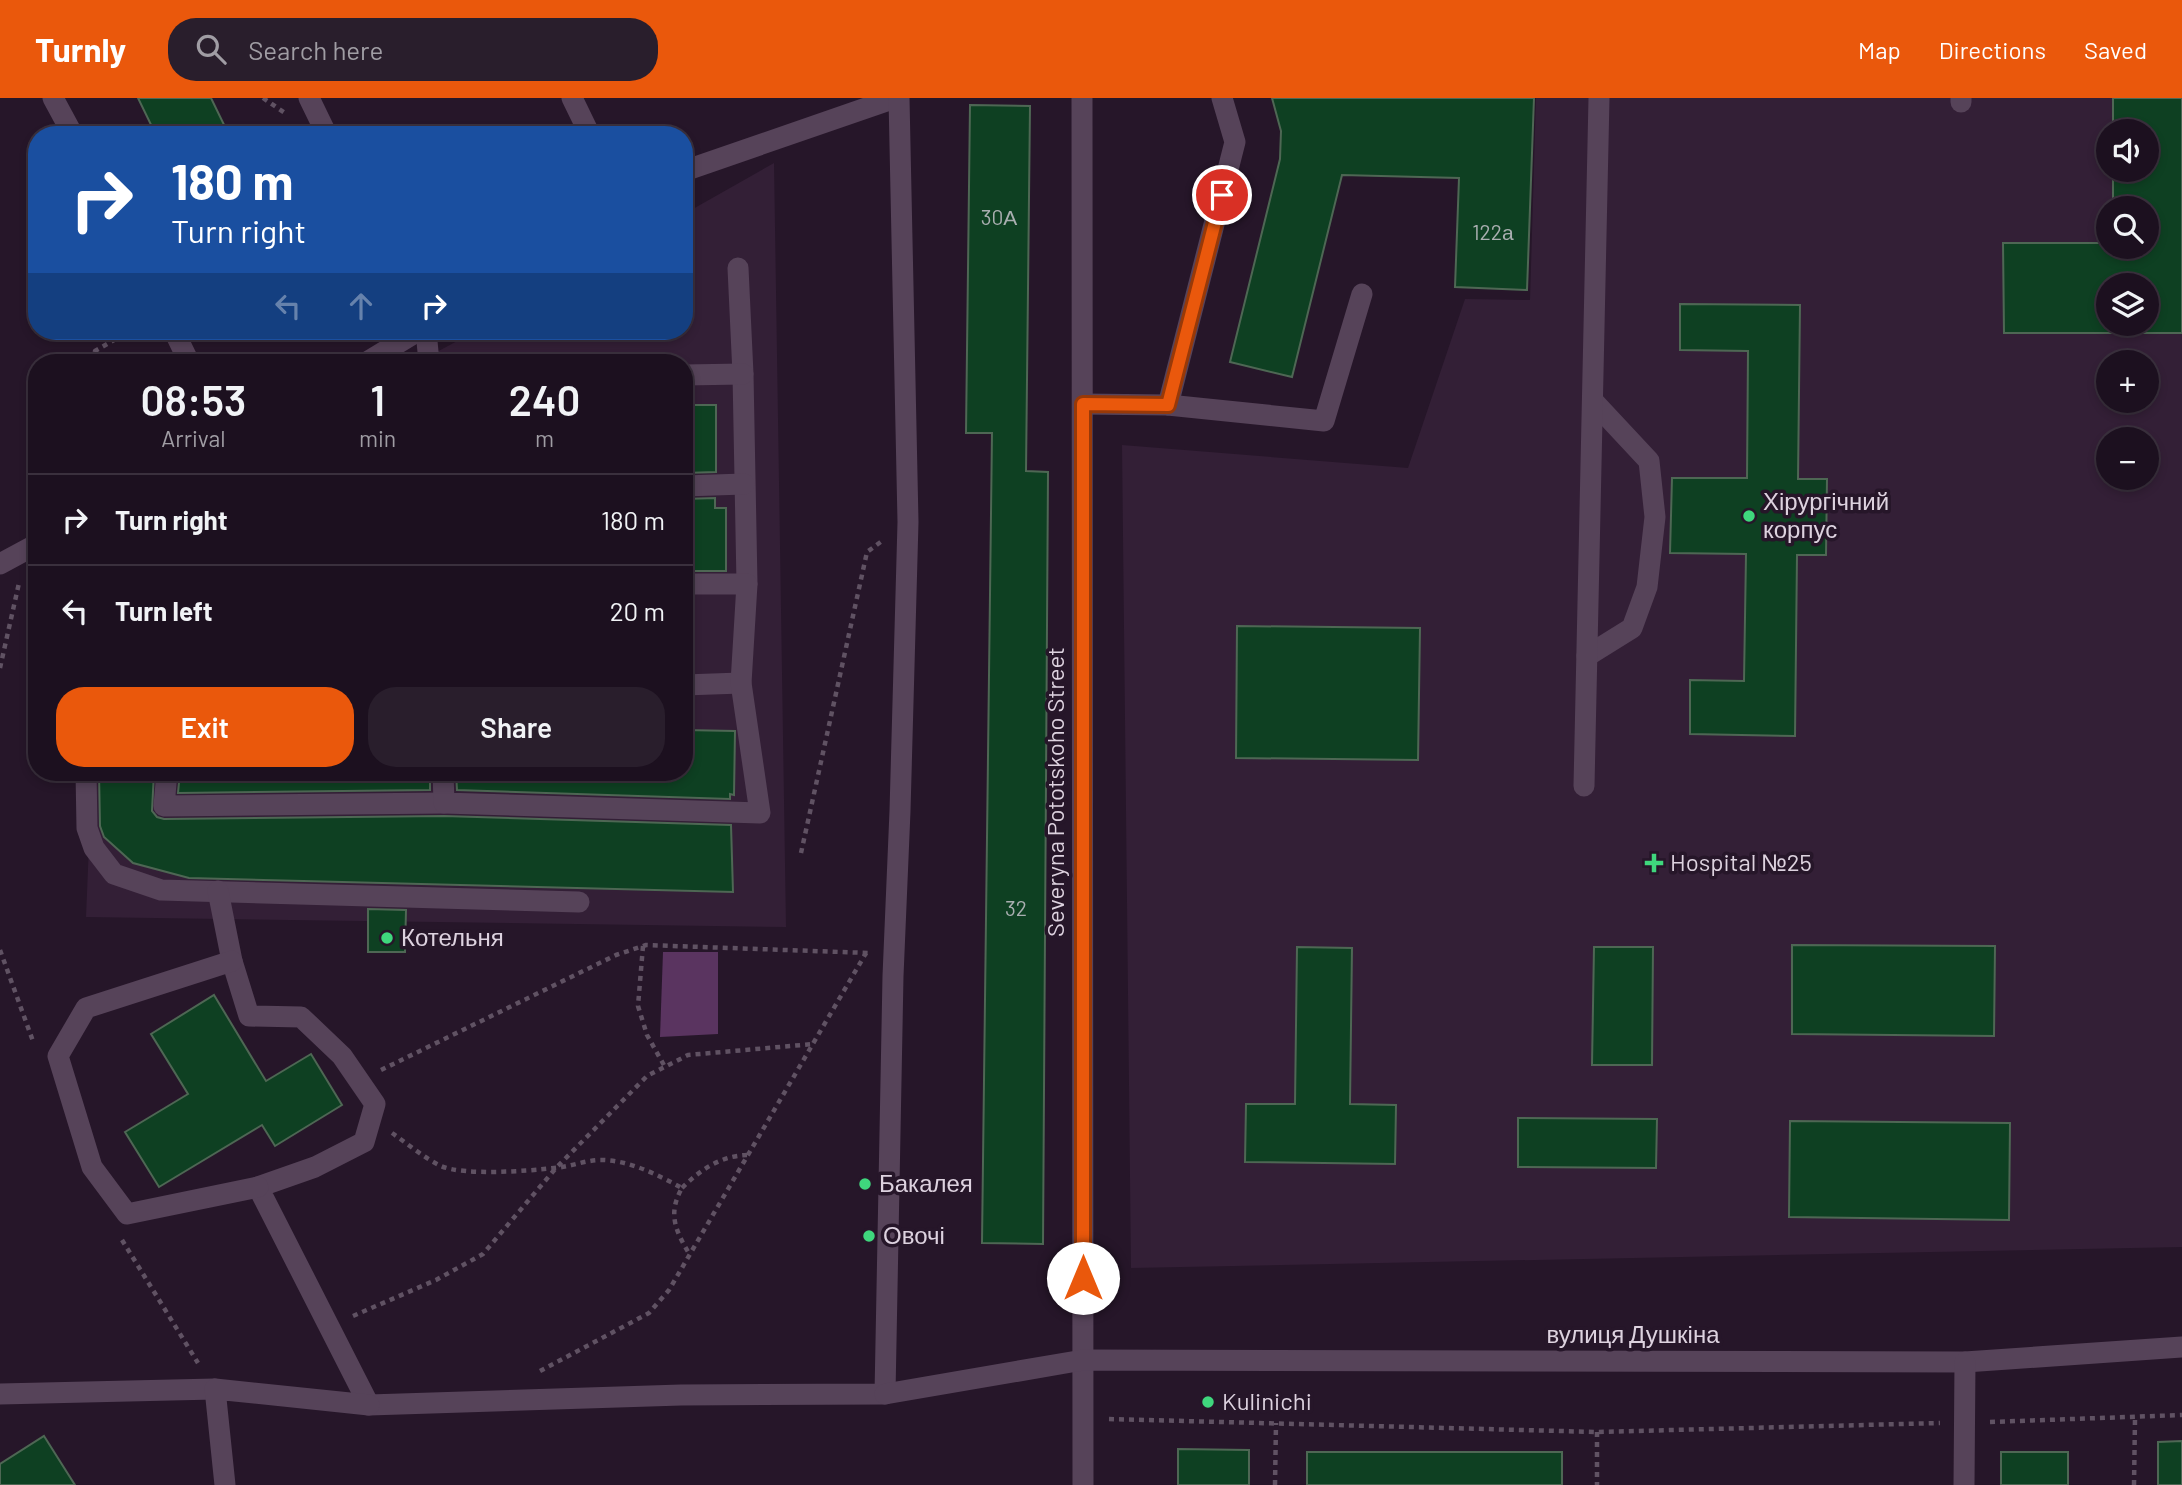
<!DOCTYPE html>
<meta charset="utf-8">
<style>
:root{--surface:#1c101f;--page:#291e2c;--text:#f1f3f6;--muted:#a09da4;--line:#3a303d;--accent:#ea580c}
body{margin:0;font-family:Barlow,sans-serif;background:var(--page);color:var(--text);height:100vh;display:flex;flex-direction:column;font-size:26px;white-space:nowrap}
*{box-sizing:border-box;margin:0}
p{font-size:23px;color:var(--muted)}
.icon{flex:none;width:38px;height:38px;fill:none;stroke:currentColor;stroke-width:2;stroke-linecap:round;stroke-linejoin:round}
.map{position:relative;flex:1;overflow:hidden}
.panel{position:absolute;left:28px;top:256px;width:665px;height:427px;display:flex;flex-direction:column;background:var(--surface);border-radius:28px;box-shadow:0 4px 10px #0003,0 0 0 2px var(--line)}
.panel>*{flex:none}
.top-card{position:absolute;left:28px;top:28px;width:665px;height:214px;border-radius:28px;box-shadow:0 4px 10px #0003,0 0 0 2px var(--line);background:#1a4fa0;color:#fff;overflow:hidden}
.buttons{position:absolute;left:2096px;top:21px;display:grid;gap:14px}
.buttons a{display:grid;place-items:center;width:63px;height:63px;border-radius:50%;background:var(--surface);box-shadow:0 4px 10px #0003,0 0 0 2px var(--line);font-size:35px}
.pin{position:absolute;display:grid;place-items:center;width:60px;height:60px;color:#fff;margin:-30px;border:4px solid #fff;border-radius:50%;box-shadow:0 2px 7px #0007}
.me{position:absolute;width:77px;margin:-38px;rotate:0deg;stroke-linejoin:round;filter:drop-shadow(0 0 5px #0008)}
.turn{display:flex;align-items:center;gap:24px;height:147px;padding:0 28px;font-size:32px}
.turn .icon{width:91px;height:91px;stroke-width:2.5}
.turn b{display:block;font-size:49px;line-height:60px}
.lanes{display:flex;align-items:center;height:66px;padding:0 28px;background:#0003;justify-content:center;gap:35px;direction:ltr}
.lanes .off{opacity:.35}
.eta{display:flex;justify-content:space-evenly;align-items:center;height:119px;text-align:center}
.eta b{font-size:42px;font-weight:600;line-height:49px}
.primary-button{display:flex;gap:14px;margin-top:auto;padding:14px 28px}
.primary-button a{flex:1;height:80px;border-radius:28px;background:var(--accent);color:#fff;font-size:28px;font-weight:600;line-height:80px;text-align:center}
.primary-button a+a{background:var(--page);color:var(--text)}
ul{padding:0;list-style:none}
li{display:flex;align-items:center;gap:21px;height:91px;padding:0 28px;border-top:2px solid var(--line)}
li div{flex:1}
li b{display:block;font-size:26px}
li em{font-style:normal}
header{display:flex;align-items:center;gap:42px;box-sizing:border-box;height:98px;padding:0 35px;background:var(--accent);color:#fff}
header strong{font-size:33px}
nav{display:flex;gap:38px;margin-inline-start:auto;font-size:24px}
.search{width:490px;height:63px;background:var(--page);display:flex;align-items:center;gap:18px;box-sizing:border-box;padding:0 24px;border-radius:28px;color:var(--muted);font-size:26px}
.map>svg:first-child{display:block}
.built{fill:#331f36;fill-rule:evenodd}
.green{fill:#5a3460}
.building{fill:#0e4022;stroke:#4e6754;stroke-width:2;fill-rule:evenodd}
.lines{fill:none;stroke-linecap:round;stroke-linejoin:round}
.path{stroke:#605263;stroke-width:4.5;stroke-dasharray:5 5;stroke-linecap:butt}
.minor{stroke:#564359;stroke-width:21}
.route-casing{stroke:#983908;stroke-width:18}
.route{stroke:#ea580c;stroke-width:12}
.poi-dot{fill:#3fd77d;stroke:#261629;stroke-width:2.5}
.labels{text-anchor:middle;stroke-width:7;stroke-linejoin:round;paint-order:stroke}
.number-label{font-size:21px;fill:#a9aeb0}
.poi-label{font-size:24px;fill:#ddd2df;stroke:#261629;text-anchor:start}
.street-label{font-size:24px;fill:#ddd2df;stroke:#261629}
</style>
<header>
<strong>Turnly</strong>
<div class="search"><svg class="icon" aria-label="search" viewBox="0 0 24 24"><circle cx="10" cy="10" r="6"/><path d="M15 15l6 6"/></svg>Search here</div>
<nav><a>Map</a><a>Directions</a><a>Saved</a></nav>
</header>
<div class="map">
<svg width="2182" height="1387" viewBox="0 0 2182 1387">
<rect width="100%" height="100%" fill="#261629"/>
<!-- built -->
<g class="built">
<path d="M 1536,0 L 2182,0 L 2182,1149 L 1131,1170 L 1122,347 L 1408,370 L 1465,201 L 1530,202 ZM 2109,33 L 2147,33 L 2147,72 L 2109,72 ZM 2109,110 L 2147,110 L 2147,149 L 2109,149 ZM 2109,187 L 2147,187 L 2147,226 L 2109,226 ZM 2109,264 L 2147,264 L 2147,303 L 2109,303 ZM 2109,341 L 2147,341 L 2147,380 L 2109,380 Z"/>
<polygon points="774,65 786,829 86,819 92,674 684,674 684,264 418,264 476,233 684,233 684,116"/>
</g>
<!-- green -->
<polygon class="green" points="663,854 718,854 718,936 660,939"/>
<!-- building -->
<g class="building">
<polygon points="138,0 211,0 229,37 156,37"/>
<polygon points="1272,0 1534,0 1527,192 1455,189 1459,80 1342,77 1292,279 1230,264 1280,61 1281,33"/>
<path d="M 2113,0 L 2182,0 L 2182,235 L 2004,235 L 2003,145 L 2109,145 L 2109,149 L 2147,149 L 2147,110 L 2113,110 L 2113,72 L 2147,72 L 2147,33 L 2113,33 ZM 2109,187 L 2147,187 L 2147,226 L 2109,226 Z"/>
<polygon points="970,7 1030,8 1026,373 1048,374 1043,1146 982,1145 992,335 966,335"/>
<polygon points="1680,206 1800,207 1798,381 1827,381 1826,457 1797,457 1795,638 1690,636 1690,582 1744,583 1746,456 1670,455 1672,380 1747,380 1748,253 1680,252"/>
<polygon points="684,307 716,307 716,374 684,375"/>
<polygon points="715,400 715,410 726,410 726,473 684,473 684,401"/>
<polygon points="1237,528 1420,530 1418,662 1236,660"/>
<polygon points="684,632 735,633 734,697 730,696 730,701 457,692 456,674 684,674"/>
<polygon points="99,674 154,674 152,713 157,719 164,721 444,718 731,727 733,794 189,780 133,765 104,739 100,728"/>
<polygon points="180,674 430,674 430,692 178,695"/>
<polygon points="368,811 406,812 405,854 368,854"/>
<polygon points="1792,847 1995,848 1994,938 1792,936"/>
<polygon points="1297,849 1352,850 1350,1006 1396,1007 1395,1066 1245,1064 1246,1006 1295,1006"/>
<polygon points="1594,849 1653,849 1652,967 1592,967"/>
<polygon points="214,897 266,983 311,956 342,1007 275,1048 262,1027 159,1089 125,1034 188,996 151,936"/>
<polygon points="1518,1020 1657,1021 1656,1070 1518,1069"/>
<polygon points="1790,1023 2010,1025 2009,1122 1789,1119"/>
<polygon points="44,1338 75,1387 0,1387 0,1366"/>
<polygon points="2182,1343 2182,1387 2158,1387 2158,1344"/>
<polygon points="1178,1351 1249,1352 1249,1387 1178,1387"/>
<rect x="1307" y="1354" width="255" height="33"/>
<rect x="2001" y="1354" width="67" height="33"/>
</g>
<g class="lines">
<!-- path -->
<g class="path">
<polyline points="263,0 285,15"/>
<polyline points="94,264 95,253 130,233"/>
<polyline points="0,570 19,485"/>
<polyline points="801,755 867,454 882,443"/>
<polyline points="643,848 638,908 647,937 665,969"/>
<polyline points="0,852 34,946"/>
<polyline points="381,972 616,857 646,847 869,855"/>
<path d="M 392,1035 C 408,1046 424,1060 441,1068 C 463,1078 529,1073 554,1070 C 570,1069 585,1062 601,1062 C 629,1062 658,1077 682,1090 C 667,1116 676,1134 690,1157"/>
<path d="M 682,1090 C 700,1072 720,1058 747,1057"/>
<polyline points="122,1142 198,1265"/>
<polyline points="353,1218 436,1182 483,1156 556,1070 647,978 688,957 813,946"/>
<polyline points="540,1273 649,1215 669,1192 866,855"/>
<polyline points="1109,1321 1597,1334 1940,1325"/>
<polyline points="1990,1324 2182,1317"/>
<polyline points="1597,1334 1597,1387"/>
<polyline points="1275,1387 1276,1325"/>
<polyline points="2134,1387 2135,1321"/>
</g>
<!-- minor -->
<g class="minor">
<polyline points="53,0 73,37"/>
<polyline points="309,0 327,37"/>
<polyline points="572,0 590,37"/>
<polyline points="1082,0 1083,1387"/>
<polyline points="1961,4 1961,0"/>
<polyline points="684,73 895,0"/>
<polyline points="738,170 743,276 747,486"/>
<polyline points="174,233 189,264"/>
<polyline points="426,233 429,264"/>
<polyline points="367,264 418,233"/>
<polyline points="684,277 743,276"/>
<polyline points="1083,306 1168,307 1235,44 1222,0"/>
<polyline points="1168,307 1324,323 1362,196"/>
<polyline points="684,388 744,386"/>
<polyline points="0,466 37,446"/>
<polyline points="1587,558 1632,530 1647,489 1655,419 1649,363 1593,303"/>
<polyline points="684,587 741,585"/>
<polyline points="86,674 87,730 94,750 114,776 161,792 579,804"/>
<polyline points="167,674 164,708 444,705"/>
<polyline points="443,674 444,705 760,715 741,585 747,486 684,486"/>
<polyline points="1584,688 1599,0"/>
<polyline points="218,793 232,863 249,918 301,919 342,958 375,1006 364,1044 315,1069 258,1089 369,1307 681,1297 885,1296 893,878 900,713 908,424 899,0"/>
<polyline points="232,863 86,910 58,958 92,1069 127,1116 258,1089"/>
<polyline points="0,1296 215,1291"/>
<polyline points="885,1296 1083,1262 1965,1264 2182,1249"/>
<polyline points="225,1387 215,1291 369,1307"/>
<polyline points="1964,1387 1965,1264"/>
</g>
</g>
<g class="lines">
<defs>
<polyline id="route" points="1083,1180 1083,306 1168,307 1222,97"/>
</defs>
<!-- route casing -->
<use href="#route" class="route-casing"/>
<!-- route -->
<use href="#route" class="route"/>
</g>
<!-- markers -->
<g class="poi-dot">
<circle cx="1749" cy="418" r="7"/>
<path d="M1650.5 754.5h7v7h7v7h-7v7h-7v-7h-7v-7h7z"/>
<circle cx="387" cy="840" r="7"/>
<circle cx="865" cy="1086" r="7"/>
<circle cx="869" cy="1138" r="7"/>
<circle cx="1208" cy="1304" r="7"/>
</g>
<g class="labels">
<!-- number labels -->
<g class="number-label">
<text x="999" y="127">30А</text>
<text x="1493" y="142">122а</text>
<text x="1016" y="818">32</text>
</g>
<!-- poi labels -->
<g class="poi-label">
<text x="1763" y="412">Хірургічний<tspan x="1763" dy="28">корпус</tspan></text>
<text x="1670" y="773">Hospital №25</text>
<text x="401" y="848">Котельня</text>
<text x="879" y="1094">Бакалея</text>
<text x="883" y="1146">Овочі</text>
<text x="1222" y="1312">Kulinichi</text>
</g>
<!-- street labels -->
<g class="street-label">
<text transform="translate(1056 694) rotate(-90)" y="8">Severyna Pototskoho Street</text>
<text x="1633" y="1245">вулиця Душкіна</text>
</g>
</g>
</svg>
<div class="buttons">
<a><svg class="icon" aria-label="sound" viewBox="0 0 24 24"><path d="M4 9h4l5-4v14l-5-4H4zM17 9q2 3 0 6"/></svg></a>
<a><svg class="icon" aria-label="search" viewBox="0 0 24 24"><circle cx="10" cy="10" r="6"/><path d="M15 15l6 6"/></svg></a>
<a><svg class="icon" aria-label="layers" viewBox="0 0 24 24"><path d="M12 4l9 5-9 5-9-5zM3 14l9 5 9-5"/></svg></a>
<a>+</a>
<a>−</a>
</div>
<div class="pin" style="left:1222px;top:97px;background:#d93025"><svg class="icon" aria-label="arrive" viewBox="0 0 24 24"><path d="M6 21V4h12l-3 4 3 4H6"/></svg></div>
<svg class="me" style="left:1083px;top:1180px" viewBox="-20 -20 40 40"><circle r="19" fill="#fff"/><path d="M0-13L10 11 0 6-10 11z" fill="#ea580c"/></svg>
<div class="top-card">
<div class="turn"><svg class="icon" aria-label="right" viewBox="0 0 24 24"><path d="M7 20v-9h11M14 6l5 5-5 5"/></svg><div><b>180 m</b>Turn right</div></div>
<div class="lanes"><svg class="icon off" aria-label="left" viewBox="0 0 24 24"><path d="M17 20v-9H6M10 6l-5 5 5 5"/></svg><svg class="icon off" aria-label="ahead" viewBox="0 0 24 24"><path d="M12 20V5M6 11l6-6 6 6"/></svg><svg class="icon" aria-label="right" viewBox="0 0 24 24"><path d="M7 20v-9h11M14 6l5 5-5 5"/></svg></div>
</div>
<section class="panel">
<div class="eta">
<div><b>08:53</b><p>Arrival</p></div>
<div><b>1</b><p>min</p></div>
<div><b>240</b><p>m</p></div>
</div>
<ul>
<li><svg class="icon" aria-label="right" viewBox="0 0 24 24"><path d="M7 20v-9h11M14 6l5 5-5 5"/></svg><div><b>Turn right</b></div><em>180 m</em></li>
<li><svg class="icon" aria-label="left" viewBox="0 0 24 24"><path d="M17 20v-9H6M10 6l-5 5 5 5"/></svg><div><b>Turn left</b></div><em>20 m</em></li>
</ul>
<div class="primary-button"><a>Exit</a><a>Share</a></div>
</section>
</div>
